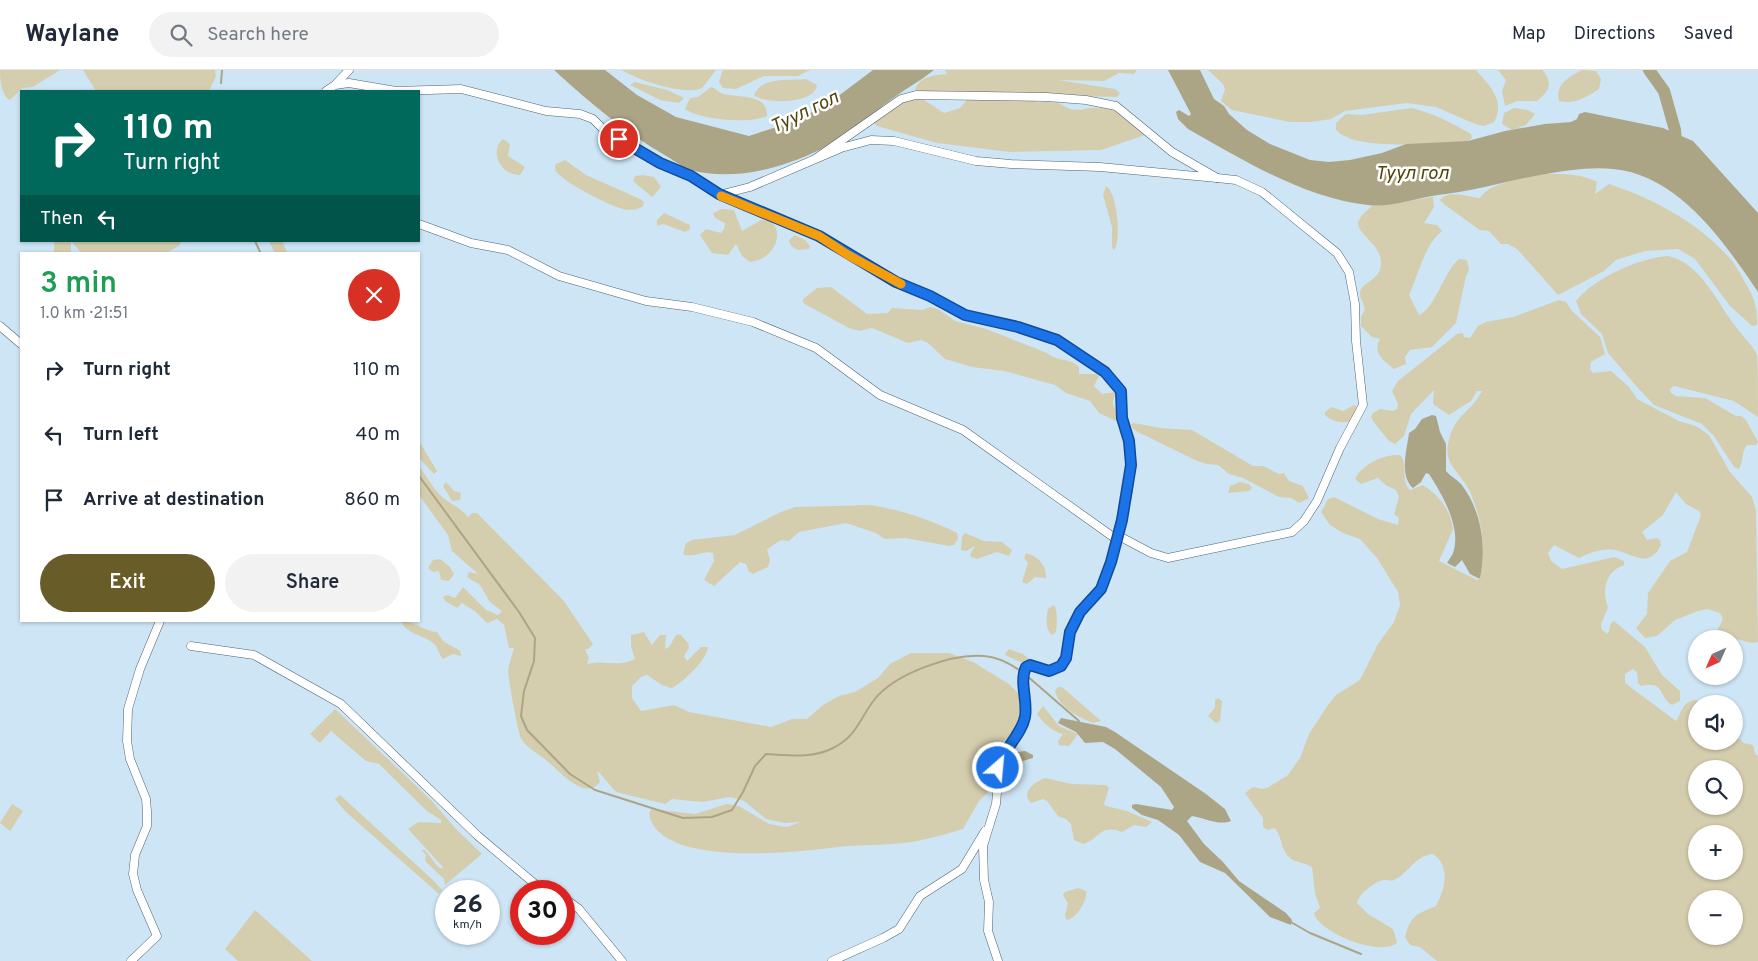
<!DOCTYPE html>
<meta charset="utf-8">
<style>
:root{--surface:#fff;--page:#f2f2f3;--text:#1f2937;--muted:#747a83;--line:#e0e1e3;--accent:#685d29}
body{margin:0;font-family:Overpass,sans-serif;background:var(--page);color:var(--text);height:100vh;display:flex;flex-direction:column;font-size:19px;white-space:nowrap}
*{box-sizing:border-box;margin:0}
p{font-size:16px;color:var(--muted)}
.icon{flex:none;width:28px;height:28px;fill:none;stroke:currentColor;stroke-width:2;stroke-linecap:round;stroke-linejoin:round}
.map{position:relative;flex:1;overflow:hidden}
.details{position:absolute;left:20px;top:182px;width:400px;height:370px;display:flex;flex-direction:column;background:var(--surface);border-radius:0px;box-shadow:0 1px 4px #0004}
.details>*{flex:none}
.guide{position:absolute;left:20px;top:20px;width:400px;height:152px;border-radius:0px;box-shadow:0 1px 4px #0004;background:#00695c;color:#fff;overflow:hidden}
.needle{width:32px;rotate:225deg}
.controls{position:absolute;left:1688px;top:560px;display:grid;gap:10px}
.controls a{display:grid;place-items:center;width:55px;height:55px;border-radius:50%;background:var(--surface);box-shadow:0 1px 4px #0004;font-size:25px}
.speed{position:absolute;left:435px;top:810px;display:flex;gap:10px;font-size:25px;font-weight:700;text-align:center}
.speed>*{display:grid;place-content:center;width:65px;height:65px;border-radius:50%;background:var(--surface);box-shadow:0 1px 4px #0004;line-height:1}
.speed small{font-size:12px;font-weight:400}
.speed .limit{border:8px solid #d22;background:#fff;color:#111}
.pin{position:absolute;display:grid;place-items:center;width:42px;height:42px;color:#fff;margin:-21px;border:2px solid #fff;border-radius:50%;box-shadow:0 1px 5px #0007}
.me{position:absolute;width:55px;margin:-28px;rotate:27deg;stroke-linejoin:round;filter:drop-shadow(0 0 4px #0008)}
.turn{display:flex;align-items:center;gap:18px;height:105px;padding:0 20px;font-size:22px}
.turn .icon{width:65px;height:65px;stroke-width:2.5}
.turn b{display:block;font-size:35px;line-height:42px}
.then{display:flex;align-items:center;height:48px;padding:0 20px;background:#0003;gap:10px;font-size:19px}
.round{display:grid;place-items:center;flex:none;width:52px;height:52px;border-radius:26px;background:var(--page)}
.head{display:flex;align-items:center;justify-content:space-between;height:85px;padding:0 20px}
h1{font-size:30px;font-weight:600;line-height:38px;color:#1e9e55}
.button{display:flex;gap:10px;margin-top:auto;padding:10px 20px}
.button a{flex:1;height:58px;border-radius:30px;background:var(--accent);color:#fff;font-size:20px;font-weight:600;line-height:58px;text-align:center}
.button a+a{background:var(--page);color:var(--text)}
ul{padding:0;list-style:none}
li{display:flex;align-items:center;gap:15px;height:65px;padding:0 20px}
li div{flex:1}
li b{display:block;font-size:19px}
li em{font-style:normal}
header{display:flex;align-items:center;gap:30px;box-sizing:border-box;height:70px;padding:0 25px;background:var(--surface);border-bottom:1px solid var(--line)}
header strong{font-size:24px}
nav{display:flex;gap:28px;margin-inline-start:auto;font-size:18px}
.search{width:350px;height:45px;background:var(--page);display:flex;align-items:center;gap:12px;box-sizing:border-box;padding:0 18px;border-radius:28px;color:var(--muted);font-size:19px}
.map>svg:first-child{display:block}
.green{fill:#d5ceae;fill-rule:evenodd}
.water{fill:#aca585}
.lines{fill:none;stroke-linecap:round;stroke-linejoin:round}
.stream{stroke:#aca585;stroke-width:2}
.river{stroke:#aca585;stroke-width:12}
.street-casing{stroke:#506372;stroke-width:9}
.street{stroke:#fff;stroke-width:8}
.route-casing{stroke:#114b97;stroke-width:12}
.route{stroke:#1a73e8;stroke-width:9}
.slow{stroke:#f59e0b;stroke-width:9}
.labels{text-anchor:middle;stroke-width:5;stroke-linejoin:round;paint-order:stroke}
.water-label{font-size:19px;font-style:italic;fill:#51450b;stroke:#fff}
</style>
<header>
<strong>Waylane</strong>
<div class="search"><svg class="icon" aria-label="search" viewBox="0 0 24 24"><circle cx="10" cy="10" r="6"/><path d="M15 15l6 6"/></svg>Search here</div>
<nav><a>Map</a><a>Directions</a><a>Saved</a></nav>
</header>
<div class="map">
<svg width="1758" height="891" viewBox="0 0 1758 891">
<rect width="100%" height="100%" fill="#cee5f6"/>
<!-- green -->
<g class="green">
<path d="M 0,0 L 60,0 L 33,17 L 22,18 L 10,30 C 1,25 0,10 0,0 Z"/>
<polygon points="83,0 215,0 216,6 209,21 96,21"/>
<path d="M 622,0 L 716,0 L 702,18 C 685,26 637,10 622,0 Z"/>
<polygon points="723,0 810,0 798,6 764,6 736,19 723,18 719,12"/>
<path d="M 945,0 L 1136,0 L 1136,1 L 1134,4 L 1119,3 L 1104,11 L 1058,10 L 1115,19 L 1120,23 L 1117,27 L 940,23 L 915,20 C 919,6 935,5 947,4 Z"/>
<path d="M 1208,0 L 1476,0 C 1490,16 1506,31 1494,52 L 1484,56 L 1475,54 L 1436,37 L 1407,33 L 1345,41 L 1331,49 L 1311,52 L 1290,52 L 1232,40 L 1221,31 L 1225,19 L 1223,14 Z"/>
<path d="M 1498,0 L 1542,0 C 1554,12 1549,22 1537,31 L 1517,31 L 1505,36 L 1502,21 L 1506,10 Z"/>
<path d="M 1582,0 L 1596,1 L 1601,9 L 1599,19 C 1587,27 1573,35 1559,31 C 1555,14 1569,7 1582,0 Z"/>
<path d="M 806,9 L 817,15 C 815,35 762,34 754,25 C 762,6 789,11 806,9 Z"/>
<polygon points="635,12 667,20 684,28 679,33 660,30 630,15"/>
<path d="M 711,17 C 715,18 717,21 721,23 C 734,29 768,21 767,46 C 749,54 701,50 685,39 L 690,28 L 698,27 Z"/>
<path d="M 921,28 L 944,43 L 960,38 L 967,30 L 977,30 L 1033,31 C 1041,34 1045,31 1052,32 C 1059,32 1064,37 1071,39 C 1078,41 1083,39 1090,38 C 1099,37 1110,39 1118,41 L 1145,65 L 1101,80 L 1010,82 L 937,73 L 877,56 L 873,52 L 904,30 Z"/>
<path d="M 1411,38 C 1433,43 1452,53 1471,64 L 1472,68 L 1468,71 C 1441,73 1355,82 1336,60 L 1336,53 L 1346,44 L 1362,45 Z"/>
<polygon points="1514,38 1528,40 1535,44 1526,55 1512,60 1502,54 1504,43"/>
<path d="M 503,69 L 510,74 L 508,86 L 525,97 L 520,105 C 502,106 488,82 503,69 Z"/>
<path d="M 565,90 L 586,105 L 640,129 L 644,132 L 643,136 C 639,139 633,140 628,140 C 615,139 562,112 556,101 C 554,98 555,97 556,94 Z"/>
<path d="M 1544,104 C 1561,104 1581,103 1597,112 L 1595,124 L 1609,114 C 1652,128 1695,151 1726,184 C 1736,194 1742,207 1749,219 C 1755,230 1758,242 1757,255 L 1752,256 L 1730,236 L 1695,189 L 1678,179 L 1645,181 L 1616,190 L 1604,201 L 1558,225 L 1517,179 L 1508,174 L 1501,174 L 1489,161 L 1480,160 L 1445,135 L 1440,130 C 1448,119 1469,127 1480,128 C 1491,111 1525,109 1544,104 Z"/>
<polygon points="643,105 654,107 661,117 652,127 633,111 635,106"/>
<path d="M 1106,116 C 1117,122 1122,171 1114,180 L 1112,178 L 1112,157 L 1103,125 Z"/>
<path d="M 1433,127 L 1434,137 L 1424,153 L 1437,155 L 1442,161 C 1425,174 1418,205 1409,225 L 1419,245 C 1434,240 1445,200 1459,189 L 1467,190 L 1469,200 L 1466,206 L 1456,253 L 1432,277 L 1410,280 L 1405,287 L 1406,294 L 1394,299 C 1384,291 1372,283 1380,269 L 1372,267 L 1361,256 L 1361,247 L 1365,239 C 1364,234 1360,229 1360,224 C 1359,212 1383,211 1381,191 C 1379,172 1358,166 1358,152 L 1362,145 L 1372,136 Z"/>
<path d="M 722,139 L 734,140 L 742,161 L 761,150 C 785,147 783,188 750,192 L 742,186 L 736,174 L 728,185 L 712,183 L 700,165 L 706,159 L 721,163 L 724,159 L 725,153 L 715,148 L 713,143 Z"/>
<polygon points="664,143 690,155 690,159 685,162 663,154 657,156 657,150"/>
<polygon points="795,165 805,170 810,176 809,179 798,180 791,176 789,170"/>
<polygon points="54,171 181,171 179,176 164,184 82,184 71,171 71,184 54,184"/>
<polygon points="269,171 282,171 288,184 275,184"/>
<path d="M 1668,186 C 1701,193 1717,233 1736,257 C 1742,266 1753,275 1757,285 C 1758,294 1758,334 1758,347 L 1734,331 L 1674,316 L 1670,319 L 1671,323 L 1676,326 L 1705,328 L 1736,346 L 1741,346 L 1746,350 L 1758,372 L 1756,375 L 1747,375 C 1741,382 1744,391 1739,399 L 1734,397 L 1714,366 L 1702,354 L 1654,335 L 1637,317 L 1608,283 L 1602,264 L 1581,244 L 1576,231 C 1594,208 1639,188 1668,186 Z"/>
<path d="M 831,217 L 867,244 L 888,243 L 892,238 L 922,240 L 930,237 L 938,239 L 955,251 L 986,259 L 1047,283 C 1057,292 1069,287 1079,297 L 1079,304 L 1097,304 L 1099,306 L 1094,316 L 1102,324 L 1115,322 C 1116,326 1112,329 1113,334 C 1114,343 1126,345 1130,353 L 1125,355 L 1099,343 L 1090,331 L 1066,323 L 1055,315 L 1004,301 L 972,297 L 952,291 L 945,289 L 928,273 L 921,270 L 908,273 L 872,258 L 860,261 L 849,258 L 803,233 L 803,229 L 817,218 Z"/>
<path d="M 1559,230 L 1566,232 L 1572,241 L 1600,267 L 1605,284 L 1591,292 L 1590,299 L 1593,303 L 1611,301 L 1629,317 L 1637,329 L 1679,351 L 1696,356 L 1709,365 L 1730,402 L 1752,427 L 1756,441 L 1758,572 L 1752,573 L 1725,566 L 1722,569 L 1713,569 L 1723,549 L 1720,543 L 1707,539 L 1698,541 L 1675,550 L 1657,566 L 1645,568 L 1636,558 L 1647,544 L 1648,523 L 1670,491 L 1687,482 L 1701,445 L 1699,441 L 1686,434 L 1676,422 L 1663,445 L 1642,462 L 1647,470 L 1657,468 L 1660,470 L 1661,475 C 1648,500 1633,483 1614,480 C 1602,478 1589,483 1579,488 L 1554,475 L 1548,483 L 1551,491 L 1562,499 L 1614,487 L 1624,491 L 1624,495 C 1606,501 1601,520 1608,537 L 1601,555 L 1602,560 L 1608,564 L 1611,553 L 1614,551 L 1645,577 L 1662,605 L 1680,621 L 1680,631 L 1672,635 C 1658,626 1665,610 1641,616 L 1638,613 L 1637,602 L 1633,599 L 1625,604 L 1625,613 L 1676,651 C 1682,641 1683,631 1696,630 L 1701,634 L 1696,634 L 1696,671 L 1734,671 L 1734,664 L 1744,673 L 1753,675 L 1755,684 L 1758,686 L 1758,891 L 1437,891 L 1420,877 L 1410,875 L 1405,867 C 1411,845 1415,845 1436,836 C 1445,819 1451,796 1433,784 C 1414,786 1409,803 1394,810 C 1391,812 1387,809 1383,810 C 1374,812 1359,824 1357,833 L 1368,844 L 1393,859 L 1397,872 L 1396,874 C 1376,885 1328,865 1316,848 L 1314,843 L 1320,838 L 1315,823 L 1312,797 C 1306,793 1299,793 1293,790 C 1280,782 1283,768 1275,758 L 1268,760 L 1263,757 L 1263,748 L 1245,723 L 1253,717 L 1262,719 L 1269,717 L 1288,705 L 1300,688 L 1309,664 L 1328,635 L 1336,625 L 1360,610 L 1378,574 L 1394,552 L 1400,535 L 1398,522 L 1377,488 L 1360,469 L 1343,463 L 1330,455 L 1321,442 L 1328,429 L 1334,427 L 1378,449 L 1398,455 L 1399,448 L 1394,444 L 1399,427 L 1396,420 L 1387,416 L 1378,408 L 1361,414 L 1355,409 C 1362,394 1384,384 1400,385 C 1409,394 1400,411 1410,420 L 1423,415 C 1439,426 1450,438 1453,459 L 1439,491 L 1477,510 L 1480,507 C 1487,480 1481,443 1468,418 C 1460,403 1444,394 1448,374 C 1454,344 1470,344 1482,321 L 1477,321 L 1471,331 L 1449,345 L 1433,334 L 1434,320 L 1411,344 L 1404,366 L 1395,374 L 1388,370 L 1373,351 L 1371,347 L 1373,343 L 1380,339 L 1393,341 L 1397,339 L 1398,334 L 1392,321 L 1398,311 L 1457,264 L 1463,263 L 1464,267 L 1470,268 L 1478,256 L 1486,252 L 1513,247 ZM 1696,699 L 1734,699 L 1734,736 L 1696,736 ZM 1696,764 L 1734,764 L 1734,801 L 1696,801 ZM 1696,829 L 1734,829 L 1734,866 L 1696,866 Z"/>
<path d="M 1354,335 L 1356,336 C 1360,357 1336,355 1325,345 L 1325,342 L 1332,337 L 1343,341 Z"/>
<polygon points="1134,353 1160,358 1192,360 1253,396 1263,396 1279,404 1284,403 1289,411 1303,416 1309,428 1299,433 1291,428 1279,427 1243,408 1229,404 1218,395 1206,394 1195,390 1138,362 1132,358 1131,354"/>
<polygon points="419,371 437,401 434,404 419,388"/>
<path d="M 419,396 C 427,407 435,422 446,430 C 455,436 462,439 468,447 L 472,443 L 477,443 L 563,530 L 593,574 L 588,579 L 585,579 L 589,588 L 587,594 C 607,589 616,598 635,589 L 631,577 L 631,565 L 644,562 L 652,575 L 660,565 L 666,565 L 665,579 L 669,577 L 676,565 L 680,564 L 688,573 L 689,578 L 684,586 L 687,591 L 701,577 L 708,577 C 707,590 683,612 672,618 L 662,615 L 647,605 L 641,607 L 632,616 L 632,628 L 641,641 L 674,635 L 689,642 L 771,657 L 792,649 L 807,649 L 823,635 L 839,626 L 855,622 L 878,608 L 890,594 L 911,583 L 949,583 L 973,592 L 1009,614 L 1018,623 L 1021,631 L 1019,647 L 1012,664 L 987,686 L 995,684 L 998,687 L 994,716 L 979,731 L 963,759 C 949,763 936,767 922,770 C 895,776 866,774 838,777 C 799,782 657,799 649,743 L 652,739 L 695,744 L 727,734 L 739,736 L 769,754 L 787,757 L 801,752 L 784,753 L 766,749 L 744,731 L 730,727 L 702,732 L 672,729 L 665,734 L 616,722 L 597,700 L 600,712 C 584,732 559,700 547,691 C 539,684 525,677 521,668 C 518,663 508,607 508,601 C 509,593 512,586 514,578 L 509,578 L 504,555 L 497,549 L 487,553 L 476,542 L 462,533 L 457,538 L 445,531 L 443,527 L 447,525 L 455,528 L 463,517 L 486,540 L 498,545 L 502,541 L 490,532 L 480,515 L 467,507 L 469,502 L 478,504 L 452,481 L 448,465 L 419,425 Z"/>
<polygon points="446,412 454,421 461,423 460,430 452,431 443,416"/>
<polygon points="1240,412 1249,414 1252,418 1249,421 1228,423 1230,416"/>
<path d="M 871,435 C 900,440 930,449 957,463 L 958,469 L 954,475 L 949,476 L 905,468 L 885,469 L 876,463 L 846,453 L 799,462 L 789,471 L 781,470 L 767,479 L 770,490 L 768,497 L 753,504 L 749,502 L 746,494 L 740,492 L 714,516 L 704,510 L 714,491 L 713,483 C 703,480 694,489 683,484 L 686,473 L 692,470 L 735,465 L 781,442 L 795,437 Z"/>
<polygon points="965,463 984,471 1002,472 1012,480 1009,486 997,482 977,489 971,487 970,484 975,476 966,481 961,480 962,466"/>
<path d="M 1026,483 C 1038,486 1047,496 1046,508 L 1035,507 L 1027,514 L 1022,512 L 1028,493 L 1024,488 Z"/>
<polygon points="440,489 450,497 454,504 449,511 441,510 439,501 433,502 428,498 433,490"/>
<path d="M 1054,535 C 1058,541 1057,555 1056,562 L 1052,565 C 1045,559 1046,548 1048,539 Z"/>
<path d="M 401,551 C 415,551 425,562 437,562 L 443,571 L 460,581 L 461,586 L 453,584 L 443,589 C 438,584 439,577 433,573 C 423,565 406,564 401,551 Z"/>
<polygon points="1009,579 1023,584 1029,589 1029,593 1025,594 1007,586 1005,584"/>
<path d="M 1058,617 L 1062,617 L 1101,651 L 1093,653 C 1078,647 1059,637 1055,621 Z"/>
<polygon points="1218,628 1222,631 1220,651 1216,653 1208,646 1215,638 1215,630"/>
<path d="M 1043,636 L 1059,656 L 1078,664 L 1069,676 L 1059,675 L 1058,671 L 1063,664 C 1053,662 1043,653 1037,644 Z"/>
<polygon points="335,639 430,729 456,759 482,784 445,815 444,809 425,791 426,785 421,780 425,780 438,797 442,799 443,797 408,759 418,752 441,753 441,750 427,741 379,694 366,691 331,661 320,673 310,664"/>
<path d="M 1045,708 L 1072,714 L 1106,715 L 1109,718 L 1104,734 L 1106,736 L 1127,741 L 1152,752 L 1146,757 L 1134,755 L 1122,762 C 1100,753 1099,770 1083,774 L 1074,770 L 1071,754 L 1066,749 L 1058,746 L 1047,731 L 1043,729 L 1031,733 C 1020,722 1035,712 1045,708 Z"/>
<polygon points="340,725 434,811 442,820 439,824 346,742 335,729"/>
<polygon points="12,734 23,741 10,761 0,753"/>
<path d="M 1078,818 L 1086,821 C 1088,830 1076,849 1067,850 L 1065,846 L 1068,833 L 1063,825 L 1065,822 Z"/>
<polygon points="255,840 312,891 238,891 225,879"/>
</g>
<!-- water -->
<g class="water">
<path d="M 554,0 L 605,0 L 637,25 L 676,47 L 749,66 L 795,51 L 829,33 L 873,0 L 934,0 C 919,12 903,20 888,32 C 880,37 875,44 868,50 C 823,85 749,116 691,100 C 682,97 676,92 668,87 C 626,63 590,33 554,0 Z"/>
<path d="M 1168,0 L 1200,0 L 1214,29 L 1224,36 L 1229,44 L 1247,60 L 1270,74 L 1310,90 L 1329,92 L 1350,90 L 1382,83 L 1406,74 L 1468,71 L 1505,61 L 1545,54 L 1571,52 L 1577,49 L 1579,44 L 1585,42 L 1663,58 L 1693,71 L 1758,143 L 1758,222 C 1724,172 1679,105 1613,99 C 1591,97 1568,100 1546,104 C 1510,110 1475,121 1438,125 C 1415,128 1391,138 1368,135 C 1304,128 1243,90 1188,59 L 1178,49 L 1176,42 L 1179,40 L 1189,46 L 1191,44 Z"/>
<path d="M 1432,345 L 1436,346 L 1440,362 L 1446,374 L 1446,401 C 1450,406 1456,409 1461,414 C 1481,439 1487,477 1480,508 L 1478,508 L 1470,504 L 1462,490 L 1455,497 L 1447,493 C 1449,489 1452,486 1453,483 C 1462,458 1442,424 1429,404 L 1426,403 L 1421,412 L 1413,418 C 1399,406 1407,379 1409,363 L 1415,359 L 1422,349 Z"/>
<path d="M 1061,648 L 1106,657 L 1115,662 L 1206,724 L 1225,739 L 1231,751 C 1219,756 1205,748 1192,746 L 1187,751 L 1204,774 L 1223,792 L 1239,811 L 1286,843 L 1292,850 L 1291,855 L 1270,847 L 1225,803 L 1200,792 L 1179,765 L 1158,750 L 1142,745 L 1132,738 L 1132,735 L 1136,734 L 1172,740 L 1174,737 L 1161,717 L 1115,679 L 1103,672 L 1085,673 L 1076,662 L 1058,653 Z"/>
<polygon points="1025,681 1033,685 1033,688 1013,694 1004,692 1006,687 1010,683"/>
</g>
<g class="lines">
<!-- stream -->
<g class="stream">
<polyline points="221,13 222,0"/>
<polyline points="255,171 261,184"/>
<path d="M 419,406 L 519,542 L 535,568 L 534,591 L 524,621 L 521,646 L 527,660 L 570,704 L 595,720 L 683,748 L 712,747 L 732,740 L 743,722 L 755,696 L 766,684 C 788,685 812,689 833,678 C 856,667 859,650 874,630 C 894,604 952,583 984,586 C 998,587 1011,594 1022,602"/>
<polyline points="1026,605 1079,651"/>
<polyline points="1289,851 1310,863 1361,884"/>
</g>
<!-- river -->
<polyline class="river" points="1649,0 1664,21 1675,60 1677,81"/>
<defs>
<g id="street">
<polyline points="335,15 349,0"/>
<polyline points="326,21 335,15 349,13 396,21 461,19 546,41 580,44 593,49 603,59 619,69 660,93 691,106 719,125 750,117 841,78 871,70 894,71 976,91 1011,94 1100,97 1217,108 1172,82 1116,36 1086,30 1047,27 916,25 901,29 815,89"/>
<polyline points="419,154 471,173 508,180 559,206 646,231 692,237 753,252 816,278 880,325 963,360 1116,469 1128,421 1131,395 1129,371 1122,349 1121,321 1105,302 1057,270 1018,257 965,245 931,227 896,212 819,166 719,125"/>
<polyline points="0,256 21,274"/>
<polyline points="191,576 254,585 341,634 478,766 535,814 550,821"/>
<polyline points="564,828 579,839 622,891"/>
<polyline points="131,891 157,866 137,820 133,804 135,785 147,756 147,741 146,729 130,689 127,671 128,639 140,599 160,551"/>
<polyline points="832,891 883,868 899,859 920,826 962,799 985,761"/>
<polyline points="998,891 988,861 989,832 984,810 983,776 996,734 1000,689 1022,658 1025,645 1023,603 1026,597 1031,595 1049,601 1061,596 1066,588 1070,562 1080,542 1101,519 1111,492 1116,469 1119,466 1151,483 1168,488 1292,462 1304,451 1317,431 1340,378 1363,335 1356,271 1355,234 1349,202 1337,183 1262,122 1236,110 1217,108"/>
</g>
</defs>
<!-- street casing -->
<use href="#street" class="street-casing"/>
<!-- street -->
<use href="#street" class="street"/>
</g>
<g class="lines">
<defs>
<path id="route" d="M 619,69 L 660,93 L 691,106 L 719,124 L 819,166 L 896,212 L 930,226 L 965,245 L 1018,257 L 1057,270 L 1105,302 L 1121,321 L 1122,348 L 1129,371 L 1131,395 L 1122,450 L 1111,492 L 1101,519 L 1080,542 L 1070,562 L 1066,588 L 1061,596 L 1049,601 L 1030,595 L 1026,597 C 1019,612 1028,631 1025,647 C 1021,666 1003,679 998,698"/>
</defs>
<!-- route casing -->
<use href="#route" class="route-casing"/>
<!-- route -->
<use href="#route" class="route"/>
<!-- slow -->
<polyline class="slow" points="721,126 819,166 848,185 901,214"/>
</g>
<g class="labels">
<!-- water labels -->
<g class="water-label">
<text transform="translate(804 41) rotate(-26)" y="7">Туул гол</text>
<text x="1412" y="109">Туул гол</text>
</g>
</g>
</svg>
<div class="controls">
<a><svg class="needle" viewBox="-14 -14 28 28"><path d="M0-13l5 13h-10z" fill="#e53935"/><path d="M0 13l5-13h-10z" fill="#747a83"/></svg></a>
<a><svg class="icon" aria-label="sound" viewBox="0 0 24 24"><path d="M4 9h4l5-4v14l-5-4H4zM17 9q2 3 0 6"/></svg></a>
<a><svg class="icon" aria-label="search" viewBox="0 0 24 24"><circle cx="10" cy="10" r="6"/><path d="M15 15l6 6"/></svg></a>
<a>+</a>
<a>−</a>
</div>
<div class="speed"><div>26<small>km/h</small></div><div class="limit">30</div></div>
<div class="pin" style="left:619px;top:69px;background:#d93025"><svg class="icon" aria-label="arrive" viewBox="0 0 24 24"><path d="M6 21V4h12l-3 4 3 4H6"/></svg></div>
<svg class="me" style="left:998px;top:698px" viewBox="-20 -20 40 40"><circle r="17" fill="#1a73e8" stroke="#fff" stroke-width="3"/><path d="M0-11L8 9 0 5-8 9z" fill="#fff"/></svg>
<div class="guide">
<div class="turn"><svg class="icon" aria-label="right" viewBox="0 0 24 24"><path d="M7 20v-9h11M14 6l5 5-5 5"/></svg><div><b>110 m</b>Turn right</div></div>
<div class="then">Then<svg class="icon" aria-label="left" viewBox="0 0 24 24"><path d="M17 20v-9H6M10 6l-5 5 5 5"/></svg></div>
</div>
<section class="details">
<div class="head"><div><h1>3 min</h1><p>1.0 km · 21:51</p></div><a class="round" style="background:#d93025;color:#fff"><svg class="icon" aria-label="close" viewBox="0 0 24 24"><path d="M6 6l12 12M18 6L6 18"/></svg></a></div>
<ul>
<li><svg class="icon" aria-label="right" viewBox="0 0 24 24"><path d="M7 20v-9h11M14 6l5 5-5 5"/></svg><div><b>Turn right</b></div><em>110 m</em></li>
<li><svg class="icon" aria-label="left" viewBox="0 0 24 24"><path d="M17 20v-9H6M10 6l-5 5 5 5"/></svg><div><b>Turn left</b></div><em>40 m</em></li>
<li><svg class="icon" aria-label="arrive" viewBox="0 0 24 24"><path d="M6 21V4h12l-3 4 3 4H6"/></svg><div><b>Arrive at destination</b></div><em>860 m</em></li>
</ul>
<div class="button"><a>Exit</a><a>Share</a></div>
</section>
</div>
